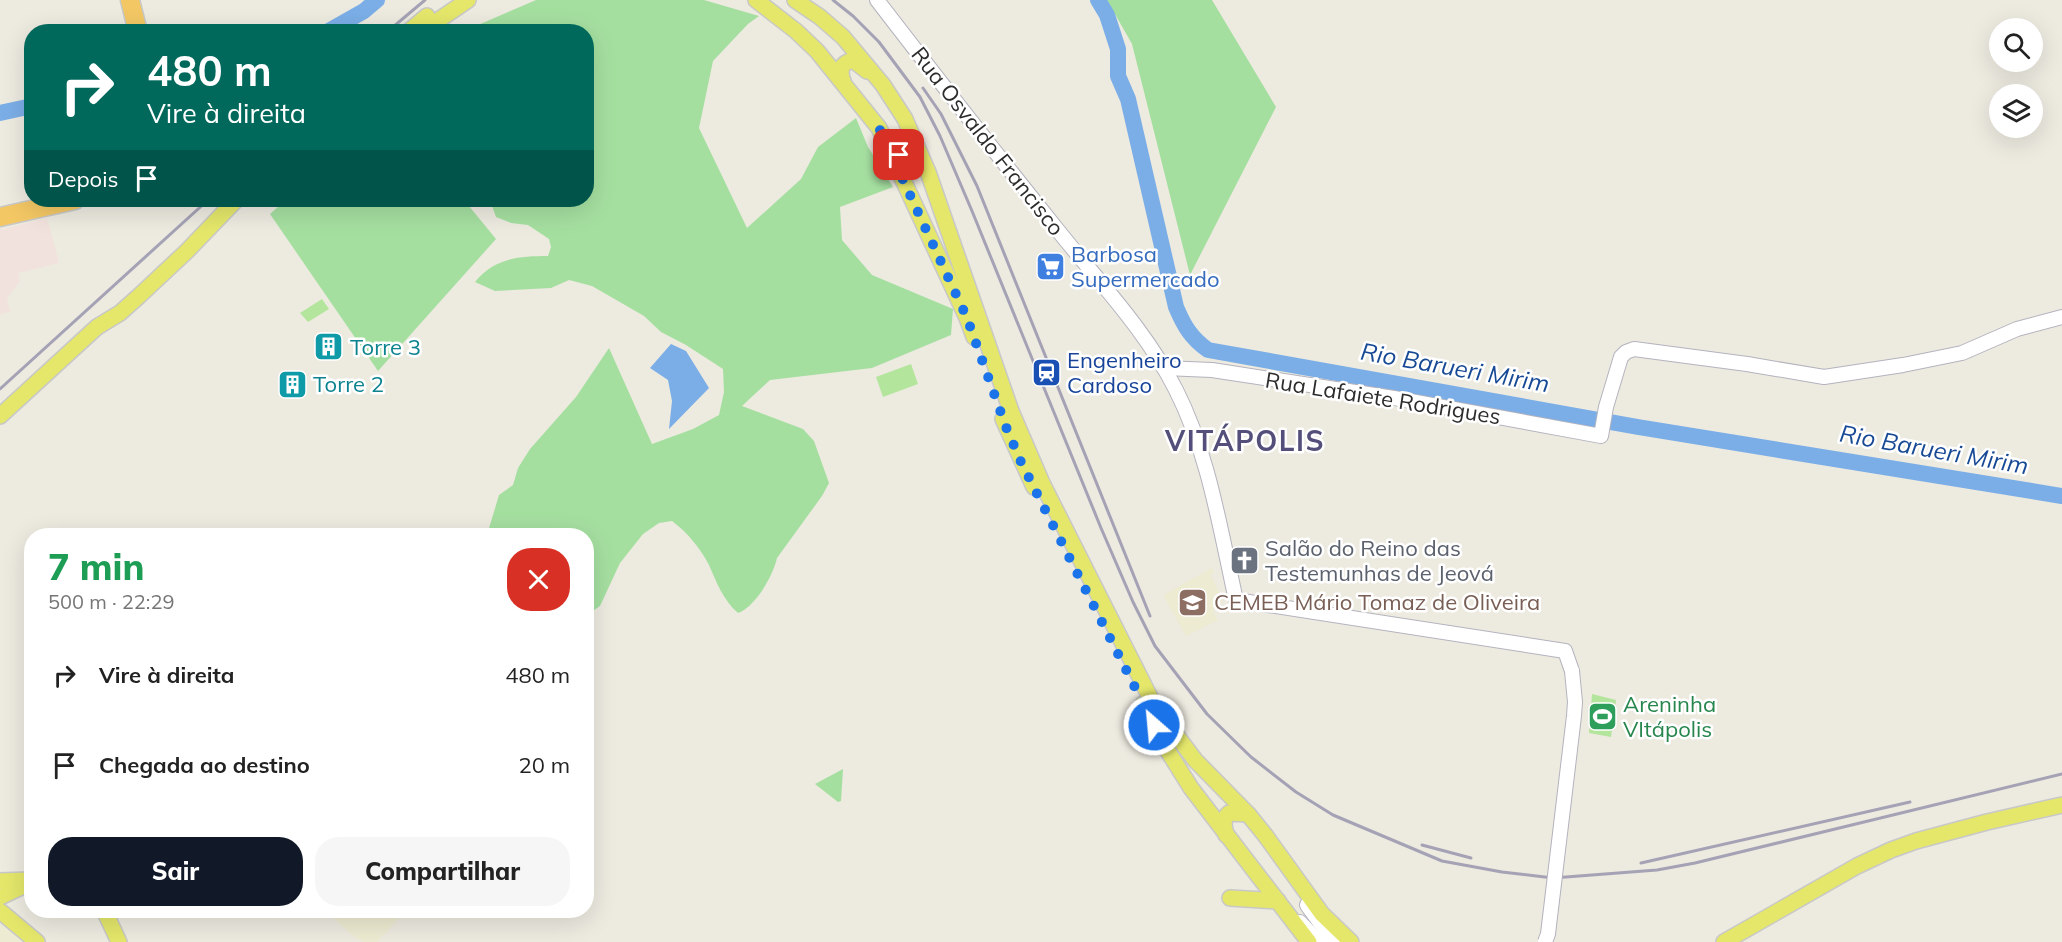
<!DOCTYPE html>
<html lang="pt">
<meta charset="utf-8">
<style>
:root{--surface:#fff;--page:#f6f6f6;--text:#222;--muted:#767676;--accent:#111827}
body{margin:0;font-family:Mulish,sans-serif;background:var(--page);color:var(--text);height:100vh;display:flex;flex-direction:column;font-size:22px;white-space:nowrap}
*{box-sizing:border-box;margin:0}
p{font-size:20px;color:var(--muted)}
.icon{flex:none;width:33px;height:33px;fill:none;stroke:currentColor;stroke-width:2;stroke-linecap:round;stroke-linejoin:round}
.map{position:relative;flex:1;overflow:hidden}
.panel{position:absolute;left:24px;top:528px;width:570px;height:390px;display:flex;flex-direction:column;background:var(--surface);border-radius:24px;box-shadow:0 6px 24px #0002}
.panel>*{flex:none}
.hud{position:absolute;left:24px;top:24px;width:570px;height:183px;border-radius:24px;box-shadow:0 6px 24px #0002;background:#00695c;color:#fff;overflow:hidden}
.buttons{position:absolute;left:1989px;top:18px;display:grid;gap:12px}
.buttons a{display:grid;place-items:center;width:54px;height:54px;border-radius:50%;background:var(--surface);box-shadow:0 6px 24px #0002;font-size:30px}
.pin{position:absolute;display:grid;place-items:center;width:51px;height:51px;color:#fff;margin:-26px;border-radius:12px;box-shadow:0 3px 9px #0006}
.me{position:absolute;width:66px;margin:-33px;rotate:333deg;stroke-linejoin:round;filter:drop-shadow(0 0 4px #0008)}
.turn{display:flex;align-items:center;gap:21px;height:126px;padding:0 24px;font-size:27px}
.turn .icon{width:78px;height:78px;stroke-width:2.5}
.turn b{display:block;font-size:42px;line-height:51px}
.then{display:flex;align-items:center;height:57px;padding:0 24px;background:#0003;gap:12px;font-size:22px}
.round{display:grid;place-items:center;flex:none;width:63px;height:63px;border-radius:24px;background:var(--page)}
.head{display:flex;align-items:center;justify-content:space-between;height:102px;padding:0 24px}
h1{font-size:36px;font-weight:800;line-height:45px;color:#1e9e55}
.cta{display:flex;gap:12px;margin-top:auto;padding:12px 24px}
.cta a{flex:1;height:69px;border-radius:24px;background:var(--accent);color:#fff;font-size:24px;font-weight:800;line-height:69px;text-align:center}
.cta a+a{background:var(--page);color:var(--text)}
ul{padding:0;list-style:none}
li{display:flex;align-items:center;gap:18px;height:90px;padding:0 24px}
li div{flex:1}
li b{display:block;font-size:22px}
li em{font-style:normal}
.map>svg:first-child{display:block}
.education{fill:#edebd1}
.medical{fill:#f2e2de}
.green{fill:#a5dfa0}
.pitch{fill:#b4e59d}
.water{fill:#7baee7}
.lines{fill:none;stroke-linecap:round;stroke-linejoin:round}
.river{stroke:#7baee7;stroke-width:16}
.secondary-casing{stroke:#b4b3be;stroke-width:16}
.primary-casing{stroke:#c8c8c8;stroke-width:18}
.highway-casing{stroke:#c8c8c8;stroke-width:21}
.secondary{stroke:#fff;stroke-width:14}
.primary{stroke:#e4e76a;stroke-width:15}
.highway{stroke:#f3c764;stroke-width:18}
.rail{stroke:#a5a2b5;stroke-width:3}
.secondary-bridge-casing{stroke:#b4b3be;stroke-width:16;stroke-linecap:butt}
.secondary-bridge{stroke:#fff;stroke-width:14}
.route{stroke:#1a73e8;stroke-width:10;stroke-dasharray:0 18}
.labels{text-anchor:middle;stroke-width:5;stroke-linejoin:round;paint-order:stroke}
.street-label{font-size:22px;fill:#2c2c2c;stroke:#fff}
.shop-label{font-size:22px;fill:#366cbe;stroke:#fff;text-anchor:start}
.culture-label{font-size:22px;fill:#0d838f;stroke:#fff;text-anchor:start}
.transit-label{font-size:22px;fill:#164399;stroke:#fff;text-anchor:start}
.worship-label{font-size:22px;fill:#5b616d;stroke:#fff;text-anchor:start}
.education-label{font-size:22px;fill:#785e54;stroke:#fff;text-anchor:start}
.leisure-label{font-size:22px;fill:#27864d;stroke:#fff;text-anchor:start}
.water-label{font-size:24px;font-style:italic;fill:#174995;stroke:#fff}
.district-label{font-size:28px;font-weight:bold;letter-spacing:1.5px;fill:#534f7a;stroke:#fff}
</style>
<div class="map">
<svg width="2062" height="942" viewBox="0 0 2062 942">
<rect width="100%" height="100%" fill="#edeae0"/>
<!-- education -->
<g class="education">
<polygon points="1212,568 1214,572 1211,575 1223,600 1216,604 1213,612 1218,620 1186,636 1163,595"/>
<polygon points="330,911 330,910 406,911 377,942 364,942 354,937 328,913"/>
<polygon points="0,924 25,942 0,942"/>
</g>
<!-- medical -->
<polygon class="medical" points="47,218 59,263 18,273 20,281 7,298 10,312 0,314 0,230"/>
<!-- green -->
<g class="green">
<path d="M 536,0 L 704,0 L 759,16 L 748,24 L 713,61 L 699,128 L 747,228 L 801,179 L 818,147 L 856,118 L 868,147 L 893,187 L 840,207 L 842,240 L 872,275 L 953,309 L 951,335 L 872,368 L 770,380 L 742,406 L 803,429 L 814,441 L 829,483 L 822,496 L 777,558 C 773,576 756,606 738,613 C 723,600 717,583 709,565 C 701,549 687,532 672,521 L 659,523 L 643,534 L 620,563 L 600,606 L 587,615 L 586,536 L 487,535 L 499,495 L 513,485 L 518,468 L 530,449 L 576,397 L 609,348 L 652,444 L 693,429 L 719,415 L 724,392 L 723,369 L 686,345 L 661,332 L 644,316 L 592,286 L 569,280 L 551,288 L 495,291 L 475,282 C 494,258 519,256 548,256 L 551,247 L 549,239 L 528,225 L 511,223 L 496,217 L 490,200 L 586,200 L 586,32 L 464,31 Z"/>
<polygon points="1107,0 1212,0 1276,107 1190,275 1132,44"/>
<polygon points="286,200 464,200 496,239 378,371 270,214"/>
<polygon points="843,769 841,801 838,802 815,784"/>
</g>
<!-- pitch -->
<g class="pitch">
<polygon points="322,299 329,309 308,322 300,313"/>
<polygon points="911,364 918,384 883,397 876,377"/>
<polygon points="1592,694 1616,700 1611,737 1589,733"/>
</g>
<!-- water -->
<polygon class="water" points="671,344 686,351 709,388 669,429 672,401 668,380 650,368"/>
<g class="lines">
<!-- river -->
<g class="river">
<path d="M 1098,0 L 1107,15 L 1118,49 L 1118,76 L 1128,99 L 1176,307 C 1184,326 1191,338 1208,350 L 1638,427 L 2062,496"/>
<polyline points="327,32 364,11 377,0"/>
<polyline points="0,113 32,106"/>
</g>
<defs>
<g id="secondary">
<path d="M 877,0 C 937,78 998,156 1060,233 C 1100,283 1147,332 1176,390 C 1209,455 1220,529 1236,600 L 1565,651 L 1572,671"/>
<polyline points="1164,368 1212,370 1394,398 1601,436 1606,407 1621,357 1626,352 1634,349 1747,364 1824,377 1903,365 1962,353 2017,329 2062,317"/>
<polyline points="1307,905 1334,942"/>
<polyline points="1300,922 1319,942"/>
</g>
<g id="primary">
<polyline points="756,0 796,31 817,51 879,128 967,318 974,337"/>
<polyline points="795,0 820,17 843,37 883,85 905,119 928,172 1011,411 1042,483 1155,707 1195,760 1248,814 1265,835 1322,914 1351,942"/>
<polyline points="408,32 427,16"/>
<polyline points="421,32 468,0"/>
<path d="M 843,81 C 839,70 841,63 853,60 L 867,71"/>
<polyline points="0,416 97,327 120,313 139,296 187,251 236,200"/>
<polyline points="1003,419 1034,487"/>
<polyline points="1143,704 1166,748 1191,788 1309,942"/>
<path d="M 1226,835 C 1224,826 1222,819 1229,813 L 1248,814"/>
<polyline points="0,881 29,880"/>
<polyline points="0,897 32,882"/>
<polyline points="1230,898 1278,901"/>
<polyline points="104,910 119,942"/>
<polyline points="0,911 37,942"/>
<polyline points="1724,942 1857,866 1891,850 1916,841 1987,822 2062,805"/>
</g>
<g id="highway">
<polyline points="130,0 138,32"/>
<polyline points="0,217 75,200"/>
</g>
</defs>
<!-- secondary casing -->
<use href="#secondary" class="secondary-casing"/>
<!-- primary casing -->
<use href="#primary" class="primary-casing"/>
<!-- highway casing -->
<use href="#highway" class="highway-casing"/>
<!-- secondary -->
<use href="#secondary" class="secondary"/>
<!-- primary -->
<use href="#primary" class="primary"/>
<!-- highway -->
<use href="#highway" class="highway"/>
<!-- rail -->
<g class="rail">
<polyline points="833,0 853,16 879,42 920,97 940,136 972,211 1101,528 1133,602 1155,646 1207,714 1251,757 1296,792 1333,815 1442,861 1502,872 1553,878 1657,870 1695,863 2062,774"/>
<polyline points="387,32 425,0"/>
<polyline points="923,88 941,114 977,186 1150,616"/>
<polyline points="0,389 208,200"/>
<polyline points="1422,845 1471,858"/>
<polyline points="1641,863 1910,802"/>
</g>
<defs>
<polyline id="secondary-bridge" points="1545,942 1548,934 1574,716 1575,702 1572,671"/>
</defs>
<!-- secondary-bridge casing -->
<use href="#secondary-bridge" class="secondary-bridge-casing"/>
<!-- secondary-bridge -->
<use href="#secondary-bridge" class="secondary-bridge"/>
</g>
<g class="lines">
<!-- route -->
<polyline class="route" points="899,155 879,128 967,318 1006,427 1021,462 1154,725"/>
</g>
<!-- icons -->
<defs>
<symbol id="supermarket-square" viewBox="-11 -11 22 22"><rect x="-9" y="-9" width="18" height="18" rx="4" fill="#3f7fe0" stroke="#fff"/><path d="M-6-5.5h2.5l.6 2H6L4.5 2H-2.5L-4.4-4H-6ZM-1.5 3.2a1.3 1.3 0 1 0 .1 0ZM3 3.2a1.3 1.3 0 1 0 .1 0Z" fill="#fff"/></symbol>
<symbol id="building-square" viewBox="-11 -11 22 22"><rect x="-9" y="-9" width="18" height="18" rx="4" fill="#0f9aa8" stroke="#fff"/><path d="M-4-6H4V6H1V3H-1V6H-4ZM-2.5-4.3h1.7v1.8h-1.7ZM.8-4.3h1.7v1.8H.8ZM-2.5-1h1.7V.8h-1.7ZM.8-1h1.7V.8H.8Z" fill="#fff"/></symbol>
<symbol id="station-square" viewBox="-11 -11 22 22"><rect x="-9" y="-9" width="18" height="18" rx="4" fill="#1a4fb4" stroke="#fff"/><path d="M-3-6H3Q5-6 5-4V2Q5 4 3 4L4.5 6H3L1.5 4h-3L-3 6H-4.5L-3 4Q-5 4-5 2V-4Q-5-6-3-6ZM-3.5-4v3h7v-3ZM-3.5 1v1.5H-2V1ZM2 1v1.5H3.5V1Z" fill="#fff"/></symbol>
<symbol id="church-square" viewBox="-11 -11 22 22"><rect x="-9" y="-9" width="18" height="18" rx="4" fill="#6b7280" stroke="#fff"/><path d="M-1.2-6h2.4v3.5h3.3v2.4h-3.3V6h-2.4V-.1h-3.3v-2.4h3.3Z" fill="#fff"/></symbol>
<symbol id="school-square" viewBox="-11 -11 22 22"><rect x="-9" y="-9" width="18" height="18" rx="4" fill="#8d6e63" stroke="#fff"/><path d="M0-5L7-2L0 1L-7-2ZM-4 1L0 2.5L4 1V4Q0 6-4 4Z" fill="#fff"/></symbol>
<symbol id="stadium-square" viewBox="-11 -11 22 22"><rect x="-9" y="-9" width="18" height="18" rx="4" fill="#2e9e5b" stroke="#fff"/><path d="M0-5a6.5 5 0 1 0 0 10a6.5 5 0 1 0 0-10ZM-3.5-1.8h7v3.6h-7Z" fill="#fff"/></symbol>
</defs>
<g fill-rule="evenodd">
<use href="#supermarket-square" x="1034" y="250" width="33" height="33"/>
<use href="#building-square" x="312" y="330" width="33" height="33"/>
<use href="#station-square" x="1030" y="356" width="33" height="33"/>
<use href="#building-square" x="276" y="368" width="33" height="33"/>
<use href="#church-square" x="1228" y="544" width="33" height="33"/>
<use href="#school-square" x="1176" y="586" width="33" height="33"/>
<use href="#stadium-square" x="1586" y="700" width="33" height="33"/>
</g>
<g class="labels">
<!-- street labels -->
<g class="street-label">
<text transform="translate(988 141) rotate(52)" y="8">Rua Osvaldo Francisco</text>
<text transform="translate(1383 398) rotate(9)" y="8">Rua Lafaiete Rodrigues</text>
</g>
<!-- shop labels -->
<g class="shop-label">
<text x="1071" y="262">Barbosa<tspan x="1071" dy="25">Supermercado</tspan></text>
</g>
<!-- culture labels -->
<g class="culture-label">
<text x="350" y="355">Torre 3</text>
<text x="313" y="392">Torre 2</text>
</g>
<!-- transit labels -->
<g class="transit-label">
<text x="1067" y="368">Engenheiro<tspan x="1067" dy="25">Cardoso</tspan></text>
</g>
<!-- worship labels -->
<g class="worship-label">
<text x="1265" y="556">Salão do Reino das<tspan x="1265" dy="25">Testemunhas de Jeová</tspan></text>
</g>
<!-- education labels -->
<g class="education-label">
<text x="1214" y="610">CEMEB Mário Tomaz de Oliveira</text>
</g>
<!-- leisure labels -->
<g class="leisure-label">
<text x="1623" y="712">Areninha<tspan x="1623" dy="25">VItápolis</tspan></text>
</g>
<!-- water labels -->
<g class="water-label">
<text transform="translate(1455 368) rotate(10)" y="8">Rio Barueri Mirim</text>
<text transform="translate(1934 450) rotate(10)" y="8">Rio Barueri Mirim</text>
</g>
<!-- district labels -->
<g class="district-label">
<text x="1245" y="451">VITÁPOLIS</text>
</g>
</g>
</svg>
<div class="buttons">
<a><svg class="icon" aria-label="search" viewBox="0 0 24 24"><circle cx="10" cy="10" r="6"/><path d="M15 15l6 6"/></svg></a>
<a><svg class="icon" aria-label="layers" viewBox="0 0 24 24"><path d="M12 4l9 5-9 5-9-5zM3 14l9 5 9-5"/></svg></a>
</div>
<div class="pin" style="left:899px;top:155px;background:#d93025"><svg class="icon" aria-label="arrive" viewBox="0 0 24 24"><path d="M6 21V4h12l-3 4 3 4H6"/></svg></div>
<svg class="me" style="left:1154px;top:725px" viewBox="-20 -20 40 40"><circle r="17" fill="#1a73e8" stroke="#fff" stroke-width="3"/><path d="M0-11L8 9 0 5-8 9z" fill="#fff"/></svg>
<div class="hud">
<div class="turn"><svg class="icon" aria-label="right" viewBox="0 0 24 24"><path d="M7 20v-9h11M14 6l5 5-5 5"/></svg><div><b>480 m</b>Vire à direita</div></div>
<div class="then">Depois<svg class="icon" aria-label="arrive" viewBox="0 0 24 24"><path d="M6 21V4h12l-3 4 3 4H6"/></svg></div>
</div>
<section class="panel">
<div class="head"><div><h1>7 min</h1><p>500 m · 22:29</p></div><a class="round" style="background:#d93025;color:#fff"><svg class="icon" aria-label="close" viewBox="0 0 24 24"><path d="M6 6l12 12M18 6L6 18"/></svg></a></div>
<ul>
<li><svg class="icon" aria-label="right" viewBox="0 0 24 24"><path d="M7 20v-9h11M14 6l5 5-5 5"/></svg><div><b>Vire à direita</b></div><em>480 m</em></li>
<li><svg class="icon" aria-label="arrive" viewBox="0 0 24 24"><path d="M6 21V4h12l-3 4 3 4H6"/></svg><div><b>Chegada ao destino</b></div><em>20 m</em></li>
</ul>
<div class="cta"><a>Sair</a><a>Compartilhar</a></div>
</section>
</div>
